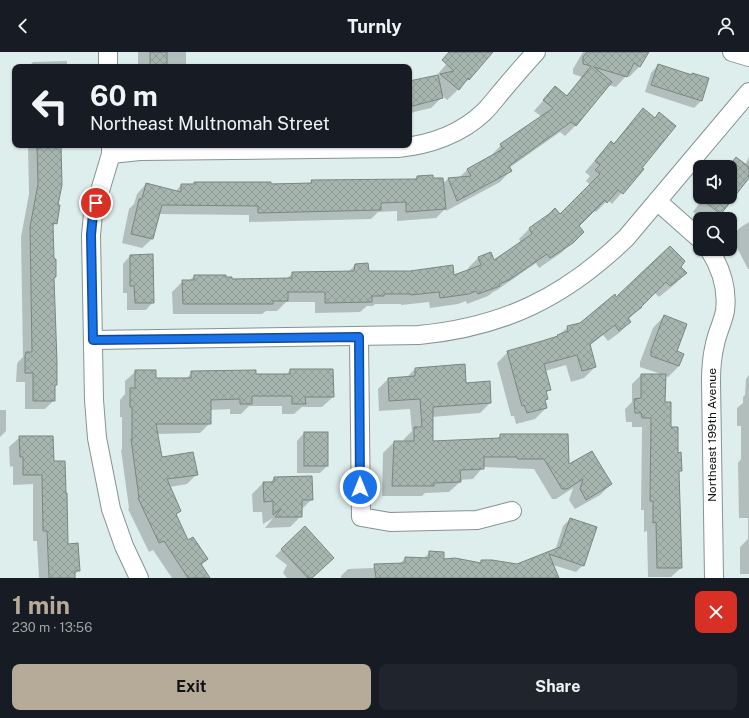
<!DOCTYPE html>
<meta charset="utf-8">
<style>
:root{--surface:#171b24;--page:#20242c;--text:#f1f3f6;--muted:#9ea1a6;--accent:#b6aa98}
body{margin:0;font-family:"Public Sans",sans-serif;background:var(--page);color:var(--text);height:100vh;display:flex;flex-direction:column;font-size:15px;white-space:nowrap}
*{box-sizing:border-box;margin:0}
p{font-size:13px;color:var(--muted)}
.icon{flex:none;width:22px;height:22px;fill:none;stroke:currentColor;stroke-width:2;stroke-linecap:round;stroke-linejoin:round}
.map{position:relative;height:526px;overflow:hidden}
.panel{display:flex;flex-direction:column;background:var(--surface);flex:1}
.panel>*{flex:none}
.guide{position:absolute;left:12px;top:12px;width:400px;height:84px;border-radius:8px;box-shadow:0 1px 3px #0004;background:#171b24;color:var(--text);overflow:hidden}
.controls{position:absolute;left:693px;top:108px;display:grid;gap:8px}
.controls a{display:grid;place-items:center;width:44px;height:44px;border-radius:8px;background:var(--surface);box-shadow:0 1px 3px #0004;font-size:20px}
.pin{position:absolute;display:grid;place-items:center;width:34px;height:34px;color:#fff;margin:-17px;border:2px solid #fff;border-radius:50%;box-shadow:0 1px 4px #0007}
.me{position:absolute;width:44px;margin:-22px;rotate:0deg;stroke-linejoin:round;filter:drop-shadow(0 0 3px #0008)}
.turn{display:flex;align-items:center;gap:14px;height:84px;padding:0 12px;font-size:18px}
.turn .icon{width:52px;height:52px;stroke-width:2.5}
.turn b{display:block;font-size:28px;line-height:34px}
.round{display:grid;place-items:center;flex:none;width:42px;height:42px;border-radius:8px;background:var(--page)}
.summary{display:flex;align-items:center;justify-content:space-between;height:68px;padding:0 12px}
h1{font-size:24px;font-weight:700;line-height:30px;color:var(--accent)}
.primary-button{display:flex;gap:8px;margin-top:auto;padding:8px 12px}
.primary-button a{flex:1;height:46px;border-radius:8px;background:var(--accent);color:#111;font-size:16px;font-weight:700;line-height:46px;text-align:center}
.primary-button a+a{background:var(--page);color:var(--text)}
header{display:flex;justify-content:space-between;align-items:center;height:52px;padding:0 12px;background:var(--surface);font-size:18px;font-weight:700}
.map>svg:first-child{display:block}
.shadow{fill:#0003}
.building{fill:url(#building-cross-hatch);stroke:#7a8781}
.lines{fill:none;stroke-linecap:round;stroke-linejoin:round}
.minor-casing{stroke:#859492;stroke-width:20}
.minor{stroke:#fff;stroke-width:18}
.route-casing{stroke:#114b97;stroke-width:10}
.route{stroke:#1a73e8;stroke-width:7}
.labels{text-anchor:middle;stroke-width:4;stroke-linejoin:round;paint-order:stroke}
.street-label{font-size:12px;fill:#0b1010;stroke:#fff}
</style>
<header><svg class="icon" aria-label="back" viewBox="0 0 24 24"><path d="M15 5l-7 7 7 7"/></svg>Turnly<svg class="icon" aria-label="person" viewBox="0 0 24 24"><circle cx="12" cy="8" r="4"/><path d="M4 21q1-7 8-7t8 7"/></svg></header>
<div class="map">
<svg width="749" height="526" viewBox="0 0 749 526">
<defs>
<pattern id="building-cross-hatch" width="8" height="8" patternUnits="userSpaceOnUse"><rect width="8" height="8" fill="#a7b5af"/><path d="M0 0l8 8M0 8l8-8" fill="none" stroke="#8e9b96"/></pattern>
</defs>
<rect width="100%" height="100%" fill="#deeeec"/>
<!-- shadow -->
<g class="shadow">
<rect x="138" y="0" width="48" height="15"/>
<polygon points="457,0 487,0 469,27 447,48 443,44 431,56 414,60 409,63 409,30 436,24"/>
<polygon points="583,0 647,0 640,14 629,25 627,23 616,35 608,33 576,73 565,84 560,80 509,116 510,119 500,130 446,159 445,157 436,166 397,169 397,159 378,160 371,167 249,170 249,163 158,162 152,187 142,196 122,191 129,157 134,152 137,142 146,132 175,140 181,133 193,133 195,131 308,132 312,129 414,128 417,125 432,127 442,132 448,127 459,126 467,118 491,105 491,104 501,93 542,65 534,59 555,35 566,44 582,25 573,22 573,17"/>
<polygon points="67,9 67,15 27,15 28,15 33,10"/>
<polygon points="658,13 691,24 708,27 701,49 694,56 645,40 651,21"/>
<polygon points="15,22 15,58 13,58 13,24"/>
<polygon points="643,57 654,66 659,62 641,116 642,117 612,152 608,148 596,160 594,158 577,174 583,180 561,201 539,216 536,211 497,238 493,240 488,244 467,252 466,249 458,252 430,256 429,250 401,253 401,252 375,252 373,254 367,254 360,260 315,261 315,250 286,250 277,259 266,259 262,262 173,262 172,240 183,229 189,229 194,224 225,226 231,228 286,227 293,221 348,220 355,213 368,220 453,224 469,218 468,216 478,206 493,210 521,191 519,187 529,177 549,163 560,163 591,133 586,129 590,124 585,120 601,101 612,91 613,92"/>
<polygon points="28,93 60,93 56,171 52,175 56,333 54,335 54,348 45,357 25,357 25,330 16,330 17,313 18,310 23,305 21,185 29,142"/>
<polygon points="749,105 749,124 722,159 714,167 702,167 693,160 704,145 730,145 730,115 728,115 736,106 745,113"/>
<polygon points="749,170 749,217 748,217 731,184 741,175"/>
<polygon points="130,204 153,250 146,258 127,258 127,241 123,241 123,212"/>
<polygon points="680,215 686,221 675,232 659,245 654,240 628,268 630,270 619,281 608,289 603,283 589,294 595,315 584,326 571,330 566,313 545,319 549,338 545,342 547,347 544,350 546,356 535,367 516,372 514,364 511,364 497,311 508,300 554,287 568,275 580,271 616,246"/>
<polygon points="664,264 679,314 668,325 665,324 664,351 681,418 678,421 681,516 671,525 648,525 647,479 644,480 644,458 641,458 642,375 632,375 632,370 626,370 625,357 632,350 632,332 641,323 661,322 640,315 640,310 653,276"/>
<polygon points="416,316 465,332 490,351 480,361 432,365 432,390 497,387 501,383 611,432 600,443 575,457 569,448 573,436 556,447 552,447 534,417 483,415 473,427 459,428 460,430 449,440 425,441 422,444 382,444 383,401 394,390 404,390 404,387 412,379 410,357 379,359 378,337 388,327 406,326"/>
<polygon points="290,318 333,345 322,355 302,355 294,362 282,362 282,354 249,354 241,362 230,362 230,357 210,358 210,371 200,381 157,382 161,406 197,422 187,432 170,435 180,459 176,463 188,490 207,507 200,514 208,526 172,526 153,498 149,500 128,457 129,456 121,398 122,397 122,365 120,365 120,348 125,342 125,329 136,319 155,327 186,327 192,320 255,323 286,323"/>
<polygon points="749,323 749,522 740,522 740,495 748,487 748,466 739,466 738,411 741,407 741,374 737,374 737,356 743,351 743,345 745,343 746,327"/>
<polygon points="0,358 6,358 6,379 0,385"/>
<polygon points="304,381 327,414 320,421 297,421 297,389"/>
<polygon points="20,385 53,410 67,493 79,518 74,523 74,526 39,526 37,489 33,489 33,432 13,433 13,414 10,415 9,395"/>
<polygon points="274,426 312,447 301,458 301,464 290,475 265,476 273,466 263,472 262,460 253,460 252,442 263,431 270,431"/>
<polygon points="570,467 583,513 576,520 553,513 555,526 512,526 517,513 555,499 563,474"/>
<polygon points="285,494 312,526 287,526 283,521 287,513 275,504"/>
<polygon points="430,500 443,508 479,511 482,509 506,526 341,526 341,524 348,517 373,516 375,513 400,512 405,506 423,507"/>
</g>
<!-- building -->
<g class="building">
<rect x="150" y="0" width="17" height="15"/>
<polygon points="449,0 493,0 469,28 468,26 459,38 440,22 454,19 442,8"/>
<polygon points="587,0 649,0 640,15 634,11 627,25 594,15 612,30 576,74 571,70 509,114 512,119 457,149 448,126 471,124 467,117 503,97 500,92 553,56 543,48 555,34 567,44 591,14 583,12 583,5"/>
<polygon points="658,12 692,23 692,21 709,26 702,49 651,33"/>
<polygon points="438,23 443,46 409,55 409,29"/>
<polygon points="643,56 655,66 659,60 676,74 642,116 644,117 623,142 618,138 607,151 605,148 579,174 584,180 573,191 550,206 547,202 509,228 499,232 500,234 478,242 476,239 469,242 440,246 439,240 411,243 411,242 384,242 384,244 372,244 372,250 325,251 325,240 288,240 288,249 273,249 273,252 183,252 182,228 194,228 194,223 226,223 226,225 232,225 232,227 292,226 292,220 354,219 355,212 368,211 369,219 410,219 453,213 454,223 481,213 478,205 491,200 494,208 532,182 529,176 549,162 555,156 560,162 600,122 595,118 600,113 595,109 611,89 614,92"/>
<polygon points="39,93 61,93 62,133 58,153 60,153 57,172 53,171 54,207 56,207 56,225 54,226 57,310 57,333 55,333 55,349 33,349 33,321 25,321 25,304 26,300 32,300 30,175 38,132 37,96 39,96"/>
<polygon points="736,105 749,115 749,126 721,162 698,145 730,145 730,113"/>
<polygon points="433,123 433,126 443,126 446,157 406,160 406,150 381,151 381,158 258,161 258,154 162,153 153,187 131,182 139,147 142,147 146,131 181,140 181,132 194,132 194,130 271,130 271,132 312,131 311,128 417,127 417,124"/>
<polygon points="670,194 685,209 681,215 687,221 670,234 666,230 641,255 642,255 628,266 631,270 619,279 615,273 590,292 596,315 582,319 577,303 544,312 551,338 546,339 548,347 545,348 547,356 527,361 524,353 522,354 507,299 542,289 558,284 557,283 568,279 567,274 580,271 615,242 616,245"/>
<polygon points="153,202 154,251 135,251 134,234 130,234 130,203"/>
<polygon points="664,263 687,272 677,299 684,302 679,314 651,304 651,298"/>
<polygon points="465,312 466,331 490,329 491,351 433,355 433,389 500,386 500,382 568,382 569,412 592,399 612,432 586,448 580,437 583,427 567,437 562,437 544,407 518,407 517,405 484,405 484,417 460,418 461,430 434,431 434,434 392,434 394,389 414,389 414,375 422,375 420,347 389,349 388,326 415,324 415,316"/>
<polygon points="290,317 333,317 334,345 305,345 306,352 292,352 292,344 252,344 252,352 240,352 240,347 211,348 211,372 156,372 162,405 193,400 198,423 167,427 181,459 176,462 188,488 193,485 208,507 201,512 210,526 188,526 164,489 159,491 138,446 139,446 131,387 132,387 132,355 130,355 130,336 135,336 135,318 156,318 156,326 191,326 191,319 256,318 256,322 290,322"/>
<polygon points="641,322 666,322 665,350 671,350 671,375 678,375 678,401 681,400 682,419 679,419 682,516 657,516 656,470 653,471 653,449 650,449 651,366 642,366 641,361 635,361 634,347 641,346"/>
<rect x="304" y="380" width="24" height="34"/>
<polygon points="19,384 53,384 54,409 65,409 66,441 67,441 68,492 78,491 80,519 75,519 75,526 49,526 47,479 43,479 42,423 23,423 23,405 20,405"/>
<polygon points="312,424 313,448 302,448 302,465 275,465 281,457 273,463 273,449 264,450 263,430 274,430 274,425"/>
<polygon points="570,466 597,475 584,514 549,502 559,526 376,526 374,512 405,511 405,505 429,506 429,499 444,500 444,507 455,506 481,511 481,508 492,508 517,512 560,495"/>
<polygon points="305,474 334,506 312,526 308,526 281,497"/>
</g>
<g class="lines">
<defs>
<g id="minor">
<polyline points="108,0 108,15"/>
<polyline points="732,0 749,5"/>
<polyline points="111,93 111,102 93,162 91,183 94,348 97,386 111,457 124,494 139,526"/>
<path d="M 111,102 L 140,99 L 398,96 C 429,93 461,82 484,60 C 490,54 496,46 502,39 C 513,26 524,13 536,0"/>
<polyline points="657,149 700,187"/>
<path d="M 709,197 C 721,216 728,236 725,259 C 723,270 717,281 715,292 C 712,304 711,316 711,329 L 714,526"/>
<polyline points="359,285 361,465 390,470 477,468 512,459"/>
<path d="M 93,288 L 419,283 C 504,275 565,245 626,186 L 749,40"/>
</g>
</defs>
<!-- minor casing -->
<use href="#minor" class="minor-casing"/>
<!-- minor -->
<use href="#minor" class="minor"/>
</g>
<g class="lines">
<defs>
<polyline id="route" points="96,151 93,162 91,183 93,288 359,285 360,435"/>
</defs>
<!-- route casing -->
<use href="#route" class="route-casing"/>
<!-- route -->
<use href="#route" class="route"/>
</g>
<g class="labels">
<!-- street labels -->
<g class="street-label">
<text transform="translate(712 383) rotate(-90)" y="4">Northeast 199th Avenue</text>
</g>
</g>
</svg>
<div class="controls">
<a><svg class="icon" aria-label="sound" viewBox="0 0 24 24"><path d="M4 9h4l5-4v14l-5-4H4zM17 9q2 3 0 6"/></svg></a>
<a><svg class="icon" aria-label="search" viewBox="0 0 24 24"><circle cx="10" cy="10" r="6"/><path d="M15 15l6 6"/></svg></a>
</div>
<div class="pin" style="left:96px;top:151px;background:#d93025"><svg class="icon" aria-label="arrive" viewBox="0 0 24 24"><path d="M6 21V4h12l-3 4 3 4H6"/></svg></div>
<svg class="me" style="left:360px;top:435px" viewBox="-20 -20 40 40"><circle r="17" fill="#1a73e8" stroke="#fff" stroke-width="3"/><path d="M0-11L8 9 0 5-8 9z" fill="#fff"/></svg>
<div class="guide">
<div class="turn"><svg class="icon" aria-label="left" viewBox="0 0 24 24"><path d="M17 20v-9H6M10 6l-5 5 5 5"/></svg><div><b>60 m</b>Northeast Multnomah Street</div></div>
</div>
</div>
<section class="panel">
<div class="summary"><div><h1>1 min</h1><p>230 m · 13:56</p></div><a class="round" style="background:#d93025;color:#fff"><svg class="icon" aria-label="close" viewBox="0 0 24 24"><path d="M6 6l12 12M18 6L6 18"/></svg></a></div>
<div class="primary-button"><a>Exit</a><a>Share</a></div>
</section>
